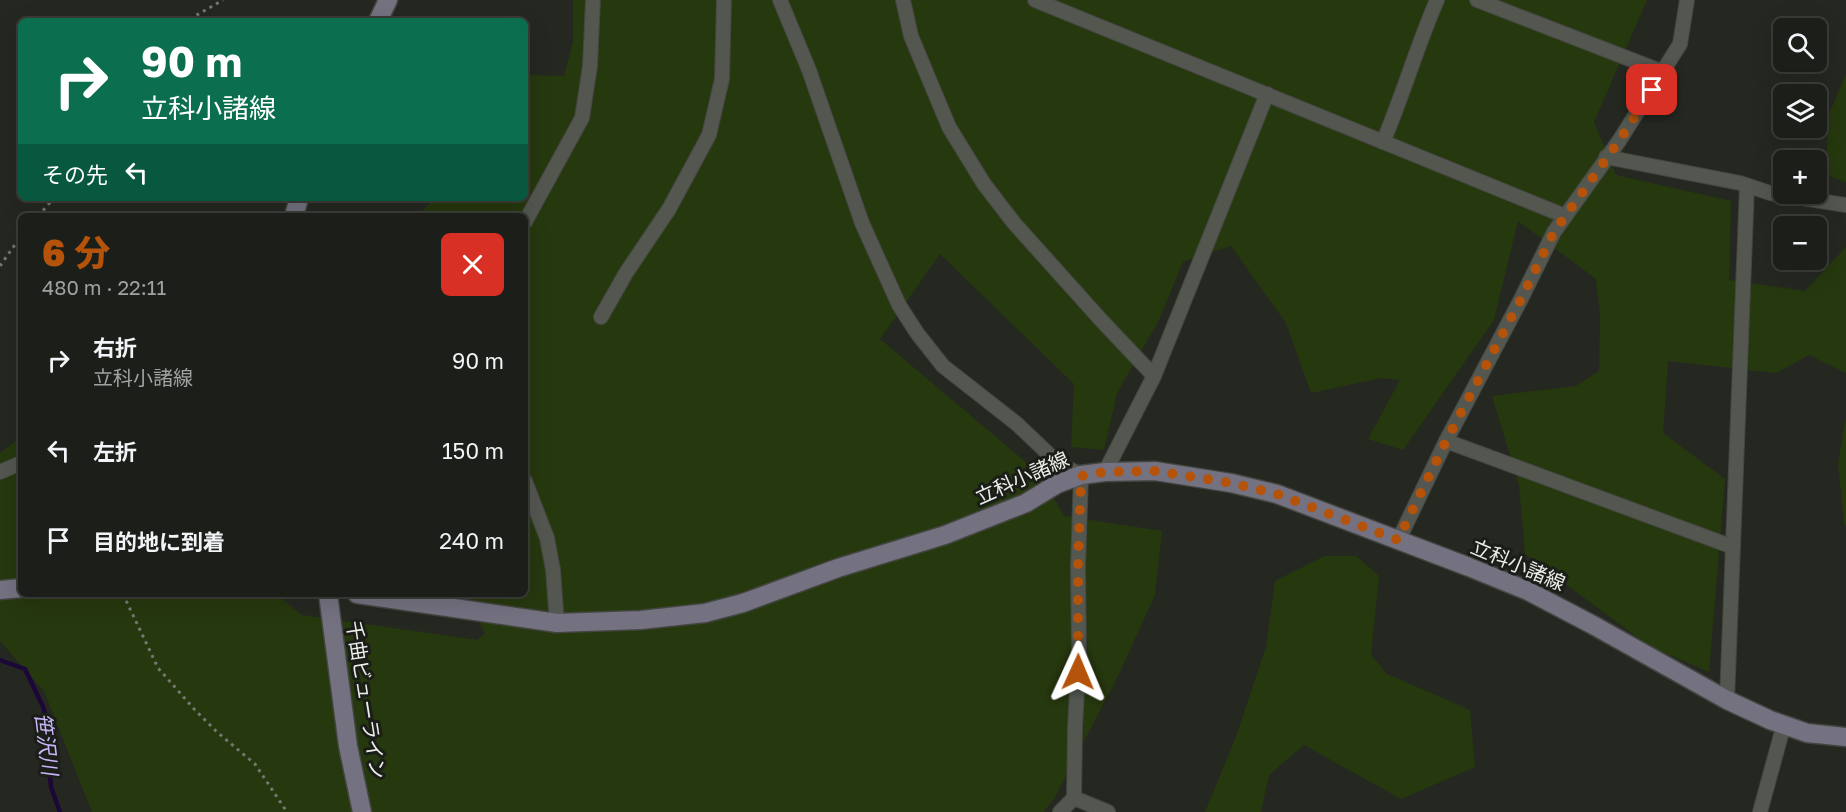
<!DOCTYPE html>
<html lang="ja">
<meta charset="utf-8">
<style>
:root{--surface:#1c1e19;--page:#292b26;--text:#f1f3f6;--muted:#a0a2a2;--line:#3a3c38;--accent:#b45309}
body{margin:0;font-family:"Golos Text","Noto Sans JP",sans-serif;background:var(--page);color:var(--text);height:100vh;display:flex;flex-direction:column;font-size:22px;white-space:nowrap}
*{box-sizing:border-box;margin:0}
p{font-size:20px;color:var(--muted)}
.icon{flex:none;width:33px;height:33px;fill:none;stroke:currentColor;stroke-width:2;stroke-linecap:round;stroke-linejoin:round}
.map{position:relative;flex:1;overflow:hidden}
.sheet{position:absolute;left:18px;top:213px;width:510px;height:384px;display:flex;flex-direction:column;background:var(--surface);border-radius:9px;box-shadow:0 6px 24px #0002,0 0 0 2px var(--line)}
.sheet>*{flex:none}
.top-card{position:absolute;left:18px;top:18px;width:510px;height:183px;border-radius:9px;box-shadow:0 6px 24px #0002,0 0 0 2px var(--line);background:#0b6e4f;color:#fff;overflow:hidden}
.tools{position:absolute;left:1773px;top:18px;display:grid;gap:12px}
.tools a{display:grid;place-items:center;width:54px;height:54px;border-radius:9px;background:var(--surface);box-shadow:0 6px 24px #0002,0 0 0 2px var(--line);font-size:30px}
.pin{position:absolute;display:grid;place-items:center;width:51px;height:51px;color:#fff;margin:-26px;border-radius:12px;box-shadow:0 3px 9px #0006}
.me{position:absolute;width:66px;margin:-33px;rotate:1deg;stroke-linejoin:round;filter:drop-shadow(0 0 4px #0008)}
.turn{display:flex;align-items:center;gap:21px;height:126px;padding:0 24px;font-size:27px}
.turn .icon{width:78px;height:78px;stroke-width:2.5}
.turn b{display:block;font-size:42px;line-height:51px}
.then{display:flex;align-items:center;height:57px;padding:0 24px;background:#0003;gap:12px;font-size:22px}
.round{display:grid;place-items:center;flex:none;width:63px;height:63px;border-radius:9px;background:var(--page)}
.overview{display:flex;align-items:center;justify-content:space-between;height:102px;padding:0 24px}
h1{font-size:36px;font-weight:800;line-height:45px;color:var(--accent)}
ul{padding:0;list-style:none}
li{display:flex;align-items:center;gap:18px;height:90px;padding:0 24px}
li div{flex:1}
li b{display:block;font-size:22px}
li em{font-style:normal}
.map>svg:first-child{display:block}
.green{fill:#26380e}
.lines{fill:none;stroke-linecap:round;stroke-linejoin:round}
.stream{stroke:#1c0838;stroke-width:4.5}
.street-casing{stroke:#434640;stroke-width:16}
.secondary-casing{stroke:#434640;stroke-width:21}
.path{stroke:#757872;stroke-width:3;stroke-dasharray:3 4.5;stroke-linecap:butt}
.street{stroke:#535750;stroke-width:14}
.secondary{stroke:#747180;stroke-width:18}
.route{stroke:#b45309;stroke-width:10;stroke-dasharray:0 18}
.labels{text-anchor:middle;stroke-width:6;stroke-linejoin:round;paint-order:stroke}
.street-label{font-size:20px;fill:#ebeee9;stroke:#1b1e18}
.water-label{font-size:21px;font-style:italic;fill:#c8b6f8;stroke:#1b1e18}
</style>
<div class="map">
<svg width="1846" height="812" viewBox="0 0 1846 812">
<rect width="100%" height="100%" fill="#252821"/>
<!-- green -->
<g class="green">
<polygon points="573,0 1647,0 1594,122 1616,175 1731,201 1729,280 1805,291 1846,247 1846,373 1809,355 1776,373 1668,361 1663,433 1725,479 1709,672 1649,646 1525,554 1519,485 1492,396 1576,386 1599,371 1600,314 1596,279 1518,221 1494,320 1403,450 1368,439 1400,380 1381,378 1311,393 1286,323 1231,246 1183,262 1158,322 1117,393 1104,450 1071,447 1074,384 940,254 880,339 1040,474 1064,516 1162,531 1155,595 1119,674 1054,799 1043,812 92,812 44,691 0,641 0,453 21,437 21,594 276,594 302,615 477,640 485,634 465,594 525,594 525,216 417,216 435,198 525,198 525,75 564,76 573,42"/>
<polygon points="1846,74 1846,182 1825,175 1829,114"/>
<polygon points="1846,417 1846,525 1844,524 1838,463"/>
<polygon points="1325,556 1356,556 1379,576 1371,655 1387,674 1470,710 1475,767 1401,799 1304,745 1269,775 1261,812 1205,812 1237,734 1266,647 1275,581"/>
</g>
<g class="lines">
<!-- stream -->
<polyline class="stream" points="0,660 25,669 44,709 51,787 60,812"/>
<defs>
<g id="street">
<polyline points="780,0 809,70 862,223 899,305 917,333 943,366 1017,424 1058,463 1081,475 1078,566 1079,653 1075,728 1074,798 1060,812"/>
<polyline points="903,0 911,36 949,127 984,184 1014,223 1101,320 1154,376"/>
<polyline points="1035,0 1565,216"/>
<polyline points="1477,0 1663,72"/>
<path d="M 1383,142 C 1403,95 1417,46 1437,0"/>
<polyline points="1606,157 1740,183 1770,193 1846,205"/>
<polyline points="525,222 582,118 590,66 593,0"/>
<polyline points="601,317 626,273 669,209 709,135 722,79 724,0"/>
<polyline points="1446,441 1733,547"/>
<polyline points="0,472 21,463"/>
<polyline points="1105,472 1154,376 1267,94"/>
<polyline points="525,481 547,538 553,570 557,623"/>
<polyline points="1398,541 1446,441 1520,301 1554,232 1619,141 1680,44 1687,0"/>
<polyline points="1727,700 1747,186"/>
<polyline points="1074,798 1108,812"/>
<polyline points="1760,812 1781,735 1787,726"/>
</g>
<g id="secondary">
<polyline points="378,21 388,0"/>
<polyline points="294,216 299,198"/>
<polyline points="0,590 21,588"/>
<polyline points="328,594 348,746 362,812"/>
<polyline points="357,594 557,623 641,620 705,613 743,603 838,568 945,535 1026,503 1057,484 1081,475 1105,472 1155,471 1231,483 1277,494 1469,567 1528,591 1593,625 1727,700 1770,720 1807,733 1846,737"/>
</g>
</defs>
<!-- street casing -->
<use href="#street" class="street-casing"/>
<!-- secondary casing -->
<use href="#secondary" class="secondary-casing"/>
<!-- path -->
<g class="path">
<polyline points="192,21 195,16 223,0"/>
<polyline points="38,216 54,198"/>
<polyline points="0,266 21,236"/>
<polyline points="123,594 158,668 195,710 217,732 255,764 287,812"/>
</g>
<!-- street -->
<use href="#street" class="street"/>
<!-- secondary -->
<use href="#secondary" class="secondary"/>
</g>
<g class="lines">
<!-- route -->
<polyline class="route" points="1078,672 1078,566 1081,476 1105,472 1155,471 1231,483 1277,494 1398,540 1446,441 1520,301 1554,232 1619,141 1652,90"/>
</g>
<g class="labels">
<!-- street labels -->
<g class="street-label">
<text transform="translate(1022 478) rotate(-24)" y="7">立科小諸線</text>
<text transform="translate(1518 565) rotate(23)" y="7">立科小諸線</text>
<text transform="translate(366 700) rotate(81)" y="7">千曲ビューライン</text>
</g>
<!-- water labels -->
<g class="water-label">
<text transform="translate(46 744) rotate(83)" y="7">笹沢川</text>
</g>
</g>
</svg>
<div class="tools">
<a><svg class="icon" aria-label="search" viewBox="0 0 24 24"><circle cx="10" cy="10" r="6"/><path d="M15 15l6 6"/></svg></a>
<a><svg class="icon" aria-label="layers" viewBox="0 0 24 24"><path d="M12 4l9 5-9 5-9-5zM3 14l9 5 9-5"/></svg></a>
<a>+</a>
<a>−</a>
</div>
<div class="pin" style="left:1652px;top:90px;background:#d93025"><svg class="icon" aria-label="arrive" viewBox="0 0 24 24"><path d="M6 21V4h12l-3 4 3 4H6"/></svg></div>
<svg class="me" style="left:1078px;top:672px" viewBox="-20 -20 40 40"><path d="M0-17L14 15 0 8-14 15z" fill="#b45309" stroke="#fff" stroke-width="4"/></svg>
<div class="top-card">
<div class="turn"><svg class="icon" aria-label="right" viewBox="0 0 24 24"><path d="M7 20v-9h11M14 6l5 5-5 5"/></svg><div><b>90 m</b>立科小諸線</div></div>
<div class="then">その先<svg class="icon" aria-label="left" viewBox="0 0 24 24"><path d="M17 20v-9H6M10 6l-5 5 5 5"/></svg></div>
</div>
<section class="sheet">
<div class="overview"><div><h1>6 分</h1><p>480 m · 22:11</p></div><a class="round" style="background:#d93025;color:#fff"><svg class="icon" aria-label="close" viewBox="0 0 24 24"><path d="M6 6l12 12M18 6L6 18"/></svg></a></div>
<ul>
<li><svg class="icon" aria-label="right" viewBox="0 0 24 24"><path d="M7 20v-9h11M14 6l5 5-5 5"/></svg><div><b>右折</b><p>立科小諸線</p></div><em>90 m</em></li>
<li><svg class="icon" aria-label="left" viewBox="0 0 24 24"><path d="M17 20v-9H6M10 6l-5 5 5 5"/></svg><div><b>左折</b></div><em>150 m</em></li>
<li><svg class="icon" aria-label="arrive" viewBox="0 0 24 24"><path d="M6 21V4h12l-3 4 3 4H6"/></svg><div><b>目的地に到着</b></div><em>240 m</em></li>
</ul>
</section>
</div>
